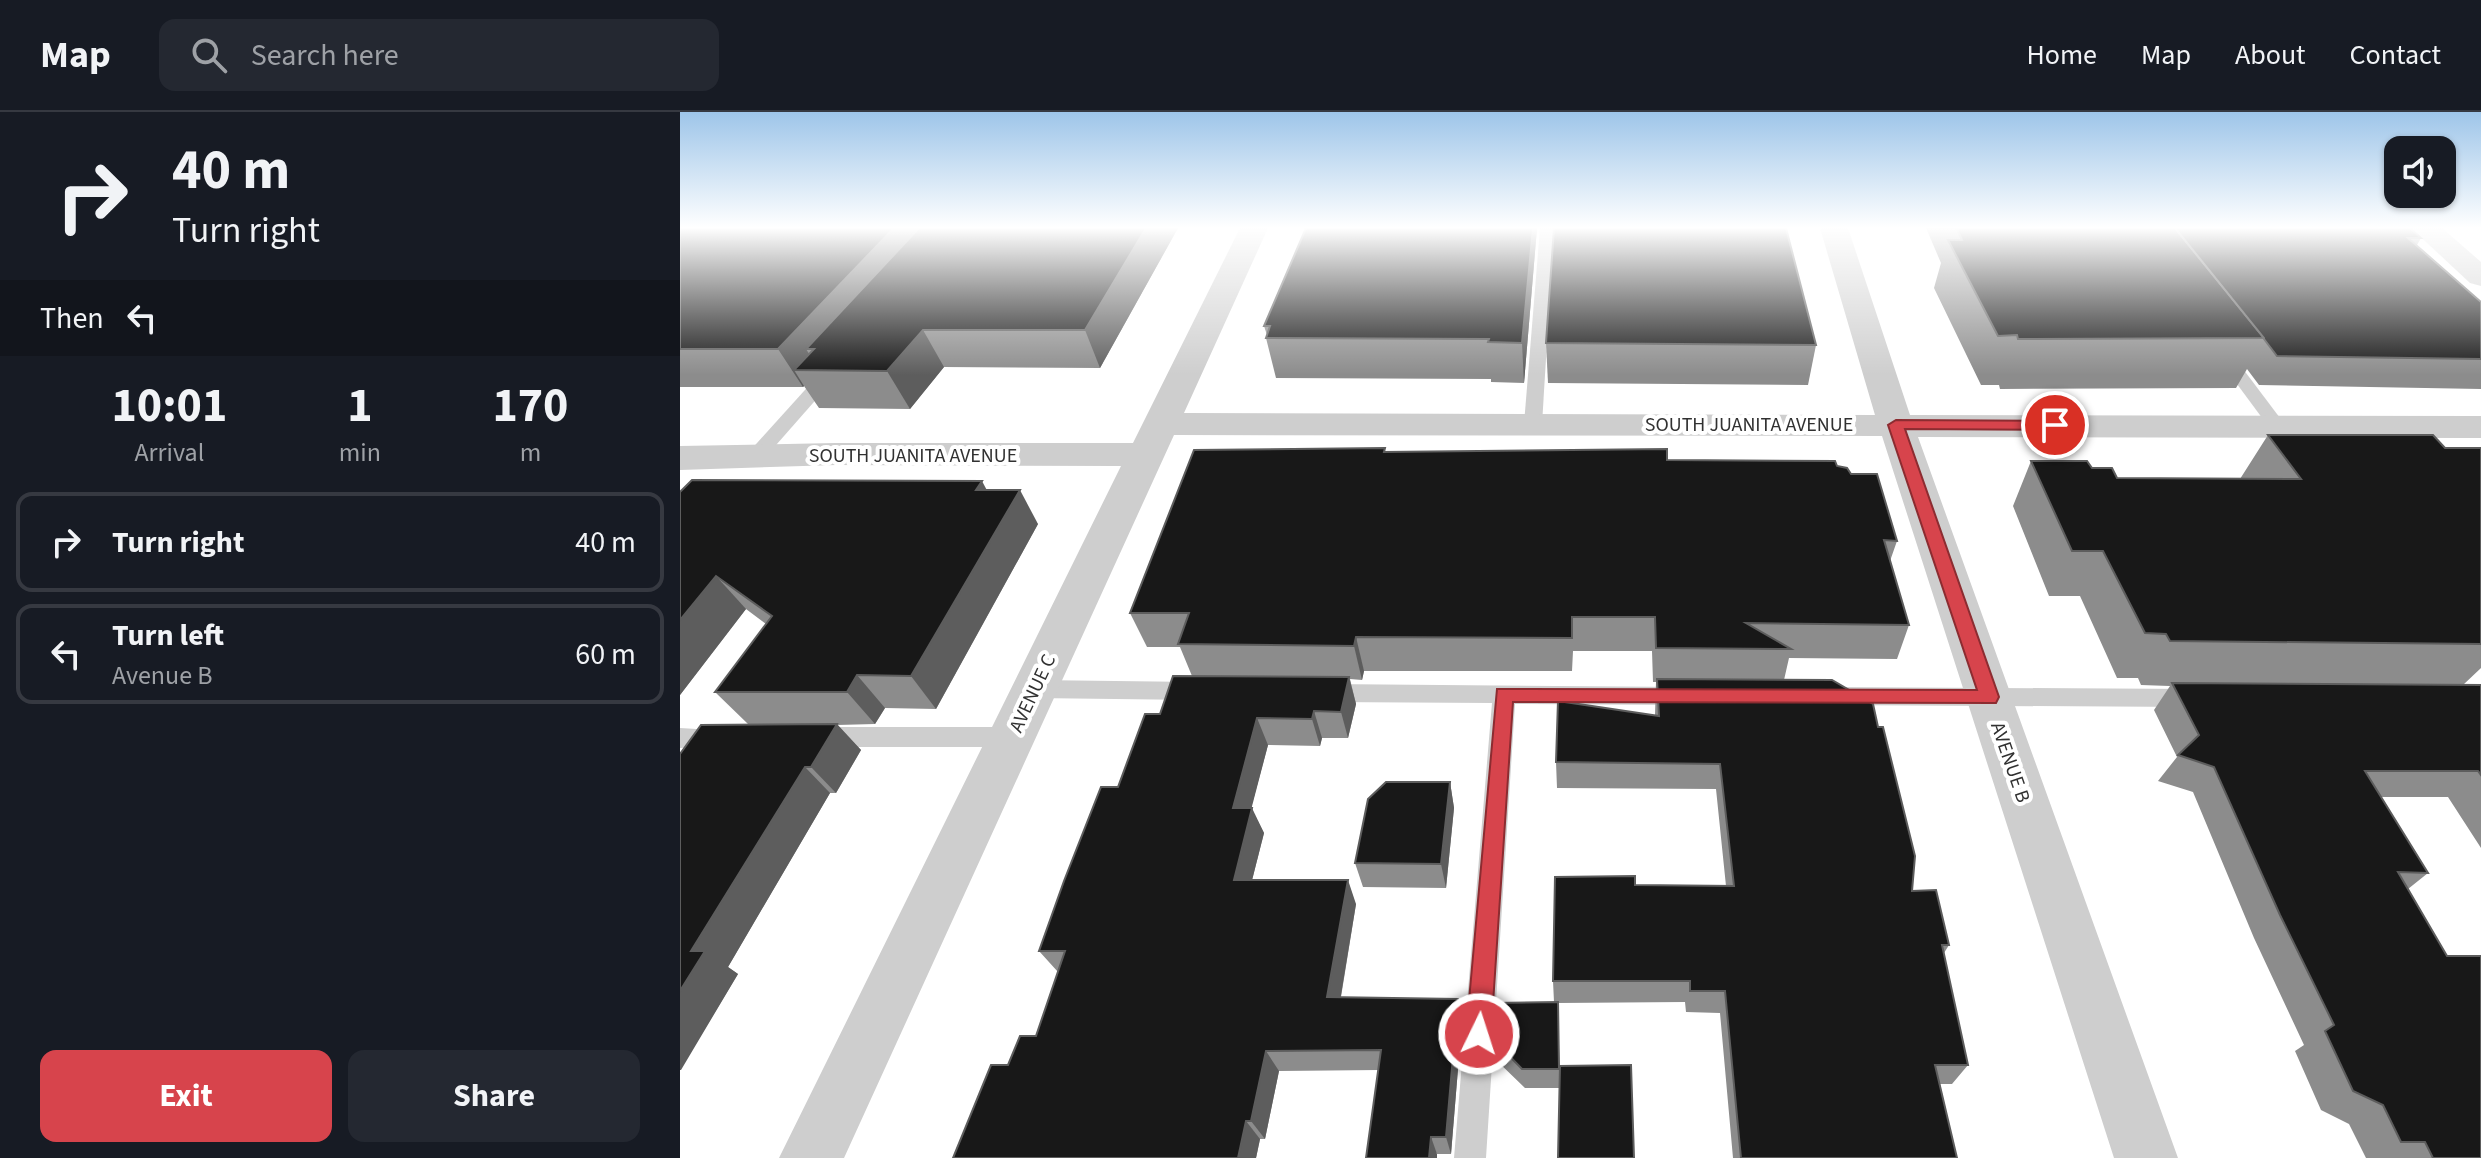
<!DOCTYPE html>
<style>
:root{--surface:#171b24;--page:#242831;--text:#f1f3f6;--muted:#9ea1a6;--line:#363941;--accent:#d7444c}
body{margin:0;font-family:"Source Sans 3",sans-serif;background:var(--page);color:var(--text);height:100vh;display:flex;flex-direction:column;font-size:30px;white-space:nowrap}
*{box-sizing:border-box;margin:0}
p{font-size:26px;color:var(--muted)}
.icon{flex:none;width:44px;height:44px;fill:none;stroke:currentColor;stroke-width:2;stroke-linecap:round;stroke-linejoin:round}
.map{position:relative;flex:1;overflow:hidden}
.details{display:flex;flex-direction:column;background:var(--surface);width:680px}
.details>*{flex:none}
.top-card{background:#171b24;color:var(--text);overflow:hidden}
.buttons{position:absolute;left:1704px;top:24px;display:grid;gap:16px}
.buttons a{display:grid;place-items:center;width:72px;height:72px;border-radius:16px;background:var(--surface);box-shadow:0 2px 6px #0004;font-size:40px}
.pin{position:absolute;display:grid;place-items:center;width:68px;height:68px;color:#fff;margin:-34px;border:4px solid #fff;border-radius:50%;box-shadow:0 2px 8px #0007}
.me{position:absolute;width:88px;margin:-44px;rotate:4deg;stroke-linejoin:round;filter:drop-shadow(0 0 6px #0008)}
.turn{display:flex;align-items:center;gap:28px;height:168px;padding:0 40px;font-size:36px}
.turn .icon{width:104px;height:104px;stroke-width:2.5}
.turn b{display:block;font-size:56px;line-height:68px}
.then{display:flex;align-items:center;height:76px;padding:0 40px;background:#0003;gap:16px;font-size:30px}
.eta{display:flex;justify-content:space-evenly;align-items:center;height:136px;text-align:center}
.eta b{font-size:48px;font-weight:700;line-height:56px}
.cta{display:flex;gap:16px;margin-top:auto;padding:16px 40px}
.cta a{flex:1;height:92px;border-radius:16px;background:var(--accent);color:#fff;font-size:32px;font-weight:700;line-height:92px;text-align:center}
.cta a+a{background:var(--page);color:var(--text)}
ul{padding:0;list-style:none}
li{display:flex;align-items:center;gap:24px;height:100px;margin:0 16px 12px;padding:0 24px;border:4px solid var(--line);border-radius:16px}
li div{flex:1}
li b{display:block;font-size:30px}
li em{font-style:normal}
header{display:flex;align-items:center;gap:48px;box-sizing:border-box;height:112px;padding:0 40px;background:var(--surface);border-bottom:2px solid var(--line)}
header strong{font-size:38px}
nav{display:flex;gap:44px;margin-inline-start:auto;font-size:28px}
.search{width:560px;height:72px;background:var(--page);display:flex;align-items:center;gap:20px;box-sizing:border-box;padding:0 28px;border-radius:16px;color:var(--muted);font-size:30px}
main{display:flex;flex:1;min-height:0}
.map>svg:first-child{display:block}
.lines{fill:none;stroke-linecap:round;stroke-linejoin:round}
.service{fill:#cecece;fill-rule:evenodd}
.minor{fill:#cecece;fill-rule:evenodd}
.wall{fill:#8c8c8c}
.shaded-wall{fill:#5d5d5d}
.building{fill:#181818;stroke:#5d5d5d;stroke-width:2}
.route{fill:#d7444c;stroke:#8c2c31;stroke-width:2}
.labels{text-anchor:middle;stroke-width:8;stroke-linejoin:round;paint-order:stroke}
.street-label{font-size:20px;fill:#313131;stroke:#fff}
</style>
<header>
<strong>Map</strong>
<div class="search"><svg class="icon" aria-label="search" viewBox="0 0 24 24"><circle cx="10" cy="10" r="6"/><path d="M15 15l6 6"/></svg>Search here</div>
<nav><a>Home</a><a>Map</a><a>About</a><a>Contact</a></nav>
</header>
<main>
<section class="details">
<div class="top-card">
<div class="turn"><svg class="icon" aria-label="right" viewBox="0 0 24 24"><path d="M7 20v-9h11M14 6l5 5-5 5"/></svg><div><b>40 m</b>Turn right</div></div>
<div class="then">Then<svg class="icon" aria-label="left" viewBox="0 0 24 24"><path d="M17 20v-9H6M10 6l-5 5 5 5"/></svg></div>
</div>
<div class="eta">
<div><b>10:01</b><p>Arrival</p></div>
<div><b>1</b><p>min</p></div>
<div><b>170</b><p>m</p></div>
</div>
<ul>
<li><svg class="icon" aria-label="right" viewBox="0 0 24 24"><path d="M7 20v-9h11M14 6l5 5-5 5"/></svg><div><b>Turn right</b></div><em>40 m</em></li>
<li><svg class="icon" aria-label="left" viewBox="0 0 24 24"><path d="M17 20v-9H6M10 6l-5 5 5 5"/></svg><div><b>Turn left</b><p>Avenue B</p></div><em>60 m</em></li>
</ul>
<div class="cta"><a>Exit</a><a>Share</a></div>
</section>
<div class="map">
<svg width="1801" height="1046" viewBox="0 0 1801 1046">
<rect width="100%" height="100%" fill="#fff"/>
<g class="lines">
<!-- service -->
<g class="service">
<polygon points="860,116 874,116 862,312 853,317 844,312"/>
<polygon points="1545,240 1551,241 1603,310 1606,314 1603,318 1591,318 1537,245"/>
<polygon points="149,257 155,258 157,262 155,266 82,349 68,349 66,345 68,341 143,258"/>
<polygon points="354,568 516,570 524,573 528,579 524,585 516,588 354,586 346,583 342,577 346,571"/>
<polygon points="646,572 1004,575 1012,578 1016,584 1012,590 1004,593 835,592 806,1046 774,1046 812,591 646,590 638,587 634,581 638,575"/>
<polygon points="1150,575 1512,577 1520,580 1524,586 1520,592 1512,595 1150,593 1142,590 1138,584 1142,578"/>
<polygon points="141,615 332,615 340,618 344,625 340,632 332,635 141,635 133,632 129,625 133,618"/>
<polygon points="0,616 50,619 54,626 50,633 0,636"/>
</g>
<!-- minor -->
<g class="minor">
<polygon points="560,116 588,116 504,301 1195,303 1140,116 1168,116 1230,303 1801,304 1801,326 1238,325 1498,1046 1434,1046 1202,324 494,323 164,1046 99,1046 441,354 156,353 0,358 0,334 156,331 453,331"/>
<polygon points="1731,116 1762,116 1801,150 1801,174 1790,171"/>
</g>
</g>
<!-- wall -->
<g class="wall">
<polygon points="0,116 498,116 420,256 264,255 230,297 139,296 124,274 123,275 0,275"/>
<polygon points="626,116 857,116 844,271 811,270 811,267 596,266 586,226 587,223 584,214"/>
<polygon points="1246,116 1730,116 1741,126 1737,133 1801,190 1801,277 1579,273 1567,257 1556,276 1320,277 1319,273 1301,273 1254,176 1261,151"/>
<polygon points="866,231 1136,233 1128,273 868,271"/>
<polygon points="1588,323 1765,336 1801,336 1801,556 1783,573 1801,573 1801,736 1768,685 1701,685 1748,761 1728,777 1801,1046 1686,1046 1669,1012 1641,998 1615,939 1624,933 1574,826 1513,680 1478,669 1497,645 1474,598 1490,574 1461,573 1458,566 1437,566 1400,484 1369,484 1333,394 1351,349 1412,356 1437,366 1560,367"/>
<polygon points="705,340 1157,354 1217,429 1210,449 1229,513 1217,547 1109,546 1104,568 1232,779 1269,833 1264,841 1288,953 1272,972 1260,972 1277,1046 1053,1046 1040,901 1006,900 1005,890 878,891 880,976 845,976 815,947 812,926 874,890 873,869 955,773 1046,774 1036,677 877,676 876,650 975,603 976,570 973,570 972,539 893,539 892,559 684,559 682,568 670,567 676,592 668,626 642,626 640,634 588,633 571,696 584,721 572,768 676,792 661,885 778,887 782,908 771,1042 757,1042 699,958 599,959 585,1027 580,1027 576,1046 273,1046 328,953 356,924 378,860 359,839 438,675 480,602 512,564 500,535 467,535 450,501"/>
<polygon points="306,378 358,412 256,597 205,596 195,612 157,613 181,638 156,681 150,681 48,855 58,862 0,958 0,642 68,612 35,580 86,512 66,497 0,583 0,380"/>
<polygon points="770,670 774,696 766,776 683,775 675,751"/>
</g>
<!-- shaded-wall -->
<g class="shaded-wall">
<polygon points="214,116 265,116 134,237 126,237 139,257 114,258 124,274 123,275 98,237"/>
<polygon points="466,116 498,116 420,256 405,218"/>
<polygon points="853,116 857,116 844,271 842,231"/>
<polygon points="243,218 264,255 230,297 207,259"/>
<polygon points="302,369 320,403 296,378"/>
<polygon points="340,378 358,412 256,597 231,564"/>
<polygon points="36,464 66,497 0,583 0,508"/>
<polygon points="676,525 684,559 682,568 674,534"/>
<polygon points="177,563 205,596 195,612 167,580"/>
<polygon points="669,565 676,592 668,626 661,600"/>
<polygon points="634,599 642,626 640,634 632,607"/>
<polygon points="577,606 588,633 565,721 553,696"/>
<polygon points="157,612 181,638 156,681 131,655"/>
<polygon points="125,655 150,681 48,855 58,862 1,958 0,958 0,879 11,839"/>
<polygon points="770,670 774,696 766,776 761,752"/>
<polygon points="572,696 584,721 566,792 554,768"/>
<polygon points="668,768 676,792 657,907 647,885"/>
<polygon points="778,887 782,908 771,1042 766,1025"/>
<polygon points="586,939 599,959 585,1027 571,1009"/>
<polygon points="566,1009 580,1027 576,1046 558,1046"/>
<polygon points="751,1025 757,1042 757,1046 749,1046"/>
</g>
<!-- building -->
<g class="building">
<polygon points="0,116 214,116 98,237 0,237"/>
<polygon points="239,116 466,116 405,218 243,218 207,259 114,258 134,237 126,237"/>
<polygon points="626,116 853,116 842,231 808,230 809,227 586,226 590,214 584,214"/>
<polygon points="874,116 1106,116 1136,233 866,231"/>
<polygon points="1280,116 1495,116 1584,226 1338,227 1337,223 1318,224 1268,128 1282,128 1277,117"/>
<polygon points="1495,116 1730,116 1741,126 1728,126 1801,190 1801,247 1597,244 1584,227 1584,226"/>
<polygon points="1588,323 1753,323 1765,336 1801,336 1801,532 1490,529 1486,522 1465,521 1423,439 1392,439 1351,349 1407,349 1412,356 1432,356 1437,366 1621,367"/>
<polygon points="705,336 704,340 987,337 987,348 1155,349 1157,354 1167,356 1171,362 1197,362 1217,429 1204,428 1229,513 1066,511 1111,537 976,536 975,505 892,505 892,526 676,525 674,534 498,532 509,501 450,501 514,338"/>
<polygon points="12,368 302,369 296,378 340,378 231,564 177,563 167,580 35,580 92,504 36,464 0,508 0,380"/>
<polygon points="493,564 669,565 661,600 634,599 632,607 577,606 553,696 572,696 554,768 668,768 647,885 778,887 766,1025 751,1025 749,1046 686,1046 701,938 586,939 571,1009 566,1009 558,1046 273,1046 311,953 328,953 340,924 356,924 385,839 359,839 384,769 421,675 438,675 465,602 480,602"/>
<polygon points="977,567 1152,568 1193,592 1198,615 1203,615 1235,744 1232,779 1256,778 1269,833 1262,833 1288,953 1255,953 1277,1046 1061,1046 1045,879 1010,879 1010,869 873,869 875,765 955,764 955,773 1054,774 1040,652 876,650 878,589 979,604"/>
<polygon points="1492,571 1801,573 1801,663 1798,659 1685,659 1748,761 1718,760 1767,844 1801,844 1801,1046 1753,1046 1745,1030 1721,1030 1703,993 1673,979 1645,919 1654,913 1600,803 1534,655 1498,643 1519,623"/>
<polygon points="157,612 131,655 125,655 11,839 25,839 0,879 0,642 21,613"/>
<polygon points="706,670 770,670 761,752 675,751 688,687"/>
<polygon points="878,890 879,957 842,957 812,926 814,891"/>
<polygon points="951,953 954,1046 878,1046 880,954"/>
</g>
<!-- sky -->
<linearGradient id="sky" x2="0" y2="1"><stop stop-color="#9ec5e9"/><stop offset="0.44" stop-color="#fff"/><stop offset="1" stop-color="#fff" stop-opacity="0"/></linearGradient>
<rect width="1801" height="263" fill="url(#sky)"/>
<!-- route -->
<polygon class="route" points="1216,308 1375,309 1382,313 1375,318 1225,317 1319,585 1316,591 833,590 811,922 808,931 799,935 790,931 786,922 817,577 1297,578 1208,313"/>
<g class="labels">
<!-- street labels -->
<g class="street-label">
<text x="1069" y="319">SOUTH JUANITA AVENUE</text>
<text x="233" y="350">SOUTH JUANITA AVENUE</text>
<text transform="translate(352 581) rotate(-65)" y="7">AVENUE C</text>
<text transform="translate(1331 650) rotate(71)" y="7">AVENUE B</text>
</g>
</g>
</svg>
<div class="buttons">
<a><svg class="icon" aria-label="sound" viewBox="0 0 24 24"><path d="M4 9h4l5-4v14l-5-4H4zM17 9q2 3 0 6"/></svg></a>
</div>
<div class="pin" style="left:1375px;top:313px;background:#d93025"><svg class="icon" aria-label="arrive" viewBox="0 0 24 24"><path d="M6 21V4h12l-3 4 3 4H6"/></svg></div>
<svg class="me" style="left:799px;top:922px" viewBox="-20 -20 40 40"><circle r="17" fill="#d7444c" stroke="#fff" stroke-width="3"/><path d="M0-11L8 9 0 5-8 9z" fill="#fff"/></svg>
</div>
</main>
